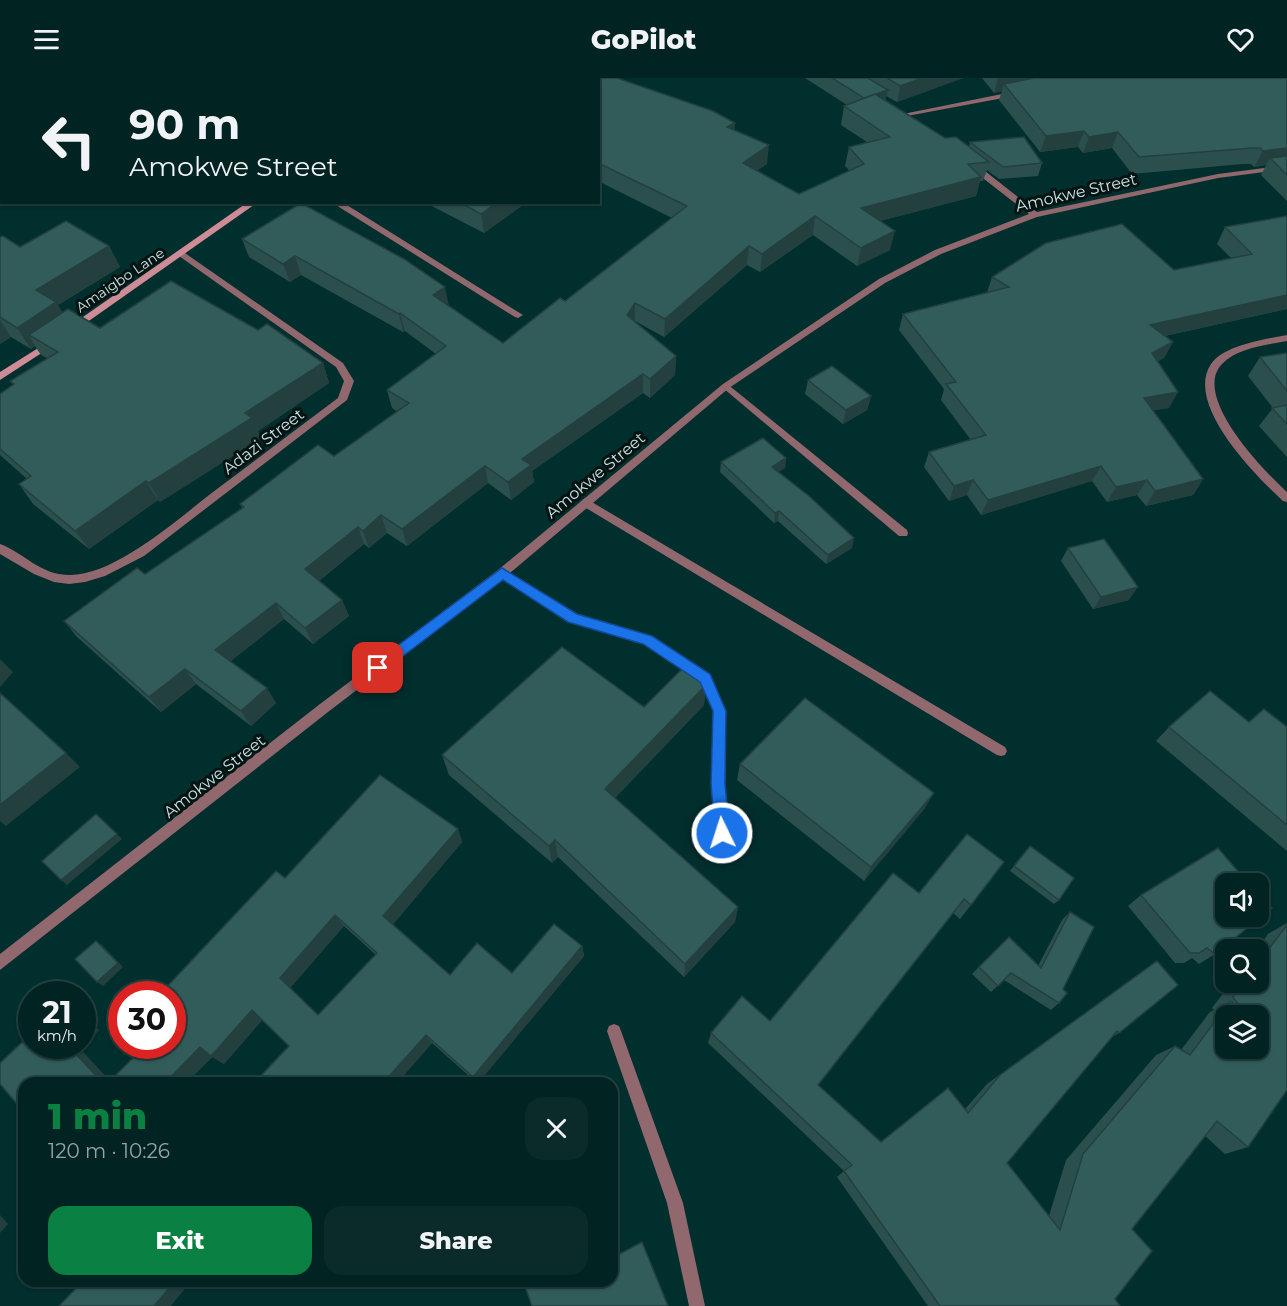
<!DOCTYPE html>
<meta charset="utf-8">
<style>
:root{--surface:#012322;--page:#0b2b2a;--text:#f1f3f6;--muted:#96a4a5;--line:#234040;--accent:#0b8043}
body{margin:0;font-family:Montserrat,sans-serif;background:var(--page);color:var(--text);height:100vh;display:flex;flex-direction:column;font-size:22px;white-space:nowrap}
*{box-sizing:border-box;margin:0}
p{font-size:20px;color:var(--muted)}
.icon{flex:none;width:33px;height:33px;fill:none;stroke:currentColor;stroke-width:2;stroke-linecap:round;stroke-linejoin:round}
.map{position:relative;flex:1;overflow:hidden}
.panel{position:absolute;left:18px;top:999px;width:600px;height:210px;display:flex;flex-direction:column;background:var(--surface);border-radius:18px;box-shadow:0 2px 4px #0004,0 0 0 2px var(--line)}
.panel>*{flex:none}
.hud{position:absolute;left:0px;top:0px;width:600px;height:126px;box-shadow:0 2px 4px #0004,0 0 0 2px var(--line);background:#012322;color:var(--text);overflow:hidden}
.fabs{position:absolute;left:1215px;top:795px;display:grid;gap:12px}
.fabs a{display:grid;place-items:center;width:54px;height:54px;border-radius:12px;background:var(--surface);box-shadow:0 2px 4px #0004,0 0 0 2px var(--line);font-size:30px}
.speed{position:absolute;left:18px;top:903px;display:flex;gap:12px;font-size:30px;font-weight:700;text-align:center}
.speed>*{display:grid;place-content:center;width:78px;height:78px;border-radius:50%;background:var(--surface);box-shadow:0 2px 4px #0004,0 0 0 2px var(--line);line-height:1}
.speed small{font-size:15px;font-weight:400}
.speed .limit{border:9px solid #d22;background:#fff;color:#111}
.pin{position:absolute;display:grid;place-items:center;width:51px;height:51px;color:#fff;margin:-26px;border-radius:12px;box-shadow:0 3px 9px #0006}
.me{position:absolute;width:66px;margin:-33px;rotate:356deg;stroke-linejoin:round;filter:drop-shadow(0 0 4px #0008)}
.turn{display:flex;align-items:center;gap:21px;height:126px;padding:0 30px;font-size:27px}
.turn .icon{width:78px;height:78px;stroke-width:2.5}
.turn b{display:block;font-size:42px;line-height:51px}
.round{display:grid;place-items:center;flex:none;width:63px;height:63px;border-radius:18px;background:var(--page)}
.headline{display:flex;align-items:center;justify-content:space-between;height:102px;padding:0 30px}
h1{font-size:36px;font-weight:800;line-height:45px;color:var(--accent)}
.cta{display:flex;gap:12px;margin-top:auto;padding:12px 30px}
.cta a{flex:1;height:69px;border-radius:18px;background:var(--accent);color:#fff;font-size:24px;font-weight:800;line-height:69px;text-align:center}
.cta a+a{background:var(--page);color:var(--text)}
header{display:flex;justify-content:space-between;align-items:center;height:78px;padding:0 30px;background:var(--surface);font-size:27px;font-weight:800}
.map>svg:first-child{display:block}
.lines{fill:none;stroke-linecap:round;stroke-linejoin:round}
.lane{fill:#91686e;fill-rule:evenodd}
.street{fill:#91686e;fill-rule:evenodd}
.secondary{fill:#cd8c96;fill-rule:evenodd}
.wall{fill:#2b4f4d;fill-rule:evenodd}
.shaded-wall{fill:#23403f}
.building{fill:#325c5a;stroke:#23403f;stroke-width:1.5;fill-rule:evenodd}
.route{fill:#1a73e8;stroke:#114b97;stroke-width:1.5}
.labels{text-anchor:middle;stroke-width:6;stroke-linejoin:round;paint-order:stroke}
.far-street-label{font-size:14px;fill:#cde3e1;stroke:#041413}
.street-label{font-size:16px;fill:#cde3e1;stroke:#041413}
</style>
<header><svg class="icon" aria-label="menu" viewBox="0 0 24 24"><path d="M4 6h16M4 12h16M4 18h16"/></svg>GoPilot<svg class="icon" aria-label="heart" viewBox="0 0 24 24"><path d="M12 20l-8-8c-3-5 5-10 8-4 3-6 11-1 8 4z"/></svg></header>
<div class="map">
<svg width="1287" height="1228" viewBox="0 0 1287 1228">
<rect width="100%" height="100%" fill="#012f2e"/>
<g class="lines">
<!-- lane -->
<g class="lane">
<polygon points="726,305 907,452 908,455 907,458 899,458 723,310 721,308"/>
<polygon points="585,420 1005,669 1007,673 1005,677 1001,678 997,677 581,427 580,424"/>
</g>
<!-- street -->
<g class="street">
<polygon points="244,0 252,0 252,2 245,2"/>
<polygon points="1017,13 1021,15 1020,17 907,38 903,36"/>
<polygon points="970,86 976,86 1037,134 1218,96 1287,87 1287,91 1218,100 1037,139 941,176 885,205 729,310 510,495 576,536 652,559 710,596 726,633 724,706 729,755 727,759 722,761 717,759 715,755 712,706 714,633 701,603 644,566 568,543 502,501 328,634 0,892 0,876 320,626 498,492 723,306 879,201 935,172 1029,136 970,90"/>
<polygon points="331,124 342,124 523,237 518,240 515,239"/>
<path d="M 182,173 L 343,285 L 354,303 L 347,322 L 144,478 L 105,498 L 85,504 L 69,506 L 54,504 L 34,496 L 0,476 L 0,466 C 25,475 39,497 70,497 C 118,497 183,436 221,408 C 260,379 299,349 338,320 L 344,303 L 336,289 L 179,178 L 178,176 Z"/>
<path d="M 1287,257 L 1287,263 C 1266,267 1237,270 1222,286 C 1191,318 1264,393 1287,414 L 1287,424 L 1283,423 C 1256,398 1184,326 1211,286 C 1224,267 1266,261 1287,257 Z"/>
<polygon points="614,946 619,948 621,953 683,1125 705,1228 689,1228 667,1125 607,953 609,948"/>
</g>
<!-- secondary -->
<g class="secondary">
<polygon points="403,0 412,0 411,2"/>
<polygon points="248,124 258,124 76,252 70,252 70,248"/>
<polygon points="51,262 56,265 54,267 0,302 0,294"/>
</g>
</g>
<!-- wall -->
<g class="wall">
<polygon points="490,0 617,0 735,52 767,86 756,93 799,116 850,93 845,88 849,69 867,64 841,47 844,28 847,27 805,0 963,0 897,24 886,18 886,22 945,60 969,69 970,64 1042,85 1038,98 999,101 987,92 983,103 980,103 976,118 880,143 890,172 857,188 813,157 760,194 747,187 664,259 635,243 635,244 676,278 675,297 650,320 643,315 532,393 534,404 511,422 488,405 407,468 387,455 369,470 364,466 319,503 342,522 349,538 313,566 284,541 230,583 276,625 251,648 196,606 161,634 77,559 64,543 145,496 242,430 240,426 334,378 398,334 392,330 387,312 436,276 405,253 403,254 301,197 290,204 249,179 242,161 449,228 503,265 565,223 672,140 598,103 598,2 493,2"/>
<polygon points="982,0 1287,0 1287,123 1261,97 1266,87 1254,89 1251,86 1243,86 1132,96 1112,70 1083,75 1078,69 1040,74 999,22 1002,13 994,15"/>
<polygon points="424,124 527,124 484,155"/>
<polygon points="1287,138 1287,231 1165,258 1173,264 1164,280 1158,283 1169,330 1153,332 1203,401 1193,417 1146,428 1137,417 1107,424 1092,403 981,437 967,417 949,423 924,389 929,374 971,362 941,322 944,311 899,252 903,236 987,215 992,199 1174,192 1231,180 1217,166 1225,149"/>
<polygon points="0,159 20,169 109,168 120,189 58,227 62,235 100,250 258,252 323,285 329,305 258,353 261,360 160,424 158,422 89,471 33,426 19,406 27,401 0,377 0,316 13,307 10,303 47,280 41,277 35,268 31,271 11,259 0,266"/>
<polygon points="1287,275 1287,379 1259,348 1273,330 1248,298 1260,279"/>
<polygon points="808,302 871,318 867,332 843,346 805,316"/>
<polygon points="786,380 785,390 778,394 852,470 826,486 778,443 774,445 720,394 721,384"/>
<polygon points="1068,470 1129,522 1093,531 1061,483"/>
<polygon points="706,607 704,627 615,720 738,829 735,844 684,899 558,779 552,785 449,697 442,677 644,629"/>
<polygon points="1249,644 1287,649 1287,773 1156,663 1169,649"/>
<polygon points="740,686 925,730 864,803 737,702"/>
<path d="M 458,751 L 462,764 L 393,846 L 450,897 L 512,895 L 582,868 L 584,878 L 478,1005 L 477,1005 L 432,965 L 397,1005 L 254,1005 L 289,968 L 262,942 L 224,986 L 212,979 L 186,1005 L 24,1005 L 99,952 L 80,971 L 110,1003 L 172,968 L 285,800 ZM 344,848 L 376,877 L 319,937 L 290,910 Z"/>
<polygon points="967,756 971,827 960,841 953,835 818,1007 880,1064 948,1010 965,1031 987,1006 1157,883 1119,955 1112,959 1007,1085 1049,1138 1066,1082 1156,977 1175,968 1181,972 1210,934 1214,932 1212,930 1232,904 1258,904 1258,872 1257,872 1268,856 1287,845 1287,1012 1248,1069 1225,1076 1205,1058 1132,1151 1115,1221 1120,1228 928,1228 837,1099 844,1093 708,965 711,955 770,943 919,815"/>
<polygon points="1030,768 1059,822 1054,826 1010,793"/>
<polygon points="1141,817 1215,876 1199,886 1192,880 1184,885 1175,885 1128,828"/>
<polygon points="1070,834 1063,911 1059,925 1051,932 1004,902 991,914 972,896 1009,859 1038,888 1062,842"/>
</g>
<!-- shaded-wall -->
<g class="shaded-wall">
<polygon points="922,0 963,0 897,24 900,8"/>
<polygon points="998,0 1071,0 1004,6 1002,13 994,15"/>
<polygon points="888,12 884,28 864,20"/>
<polygon points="735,45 734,63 727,49"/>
<polygon points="1084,53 1078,69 1040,74 1046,58"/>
<polygon points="1118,54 1112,70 1083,75 1089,59"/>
<polygon points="769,67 767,86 741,104 743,85"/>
<polygon points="1287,70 1287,85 1270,80 1266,87 1254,89 1263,73"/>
<polygon points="981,99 976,118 857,149 861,130"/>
<polygon points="498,124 527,124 484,155 481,136"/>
<polygon points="815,138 813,157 760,194 762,176"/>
<polygon points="895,153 890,172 857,188 861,170"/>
<polygon points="109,168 120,189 58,227 69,245 29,257 35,268 31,271 17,250 36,212"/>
<polygon points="749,168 747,187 664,259 665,241"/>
<polygon points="295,178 301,197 290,204 283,186"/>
<polygon points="445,209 449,228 433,217"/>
<polygon points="1287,217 1287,231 1141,263 1150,247"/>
<polygon points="635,225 635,243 627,255 627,237"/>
<polygon points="400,235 405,253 403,254 399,236"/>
<polygon points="0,242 11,259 0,266"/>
<polygon points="1173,264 1164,280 1144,291 1152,275"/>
<polygon points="676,278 675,297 650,320 650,301"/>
<polygon points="323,285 329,305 258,353 261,360 160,424 149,405 245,335"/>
<polygon points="643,296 643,315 532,393 534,404 511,422 508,404 522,381"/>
<polygon points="1178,314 1169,330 1135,336 1144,320"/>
<polygon points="871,318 867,332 843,346 846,332"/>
<polygon points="786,380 785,390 770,399 772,389"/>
<polygon points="485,388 488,405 407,468 402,451"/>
<polygon points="1101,388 1092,403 981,437 988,422"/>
<polygon points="1203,401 1193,417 1146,428 1155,413"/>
<polygon points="973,402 967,417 949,423 954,408"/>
<polygon points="1147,402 1137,417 1107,424 1116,409"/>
<polygon points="146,403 158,422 89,471 75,453"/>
<polygon points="779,433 778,443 774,445 775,435"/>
<polygon points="381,437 387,455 369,470 363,453"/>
<polygon points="358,449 364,466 312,508 305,491"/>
<polygon points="854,460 852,470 826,486 828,477"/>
<polygon points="1138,509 1129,522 1093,531 1101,519"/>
<polygon points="342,522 349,538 313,566 305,550"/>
<polygon points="276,525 284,541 225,588 215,572"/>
<polygon points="0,581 13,594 0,609"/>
<polygon points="185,591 196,606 161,634 149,619"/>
<polygon points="706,607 704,627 606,729 605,711"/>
<polygon points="267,610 276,625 251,648 241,633"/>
<polygon points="66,675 80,689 6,748 0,743 0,727"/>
<polygon points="934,715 925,730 864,803 871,789"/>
<polygon points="96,736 122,761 67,807 61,802"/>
<polygon points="458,751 462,764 391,849 383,838"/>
<polygon points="555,762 558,779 552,785 549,768"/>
<polygon points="738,829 735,844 684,899 685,886"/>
<polygon points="335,837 344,848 290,910 280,900"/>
<polygon points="96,863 102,867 123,889 103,908 97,904"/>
<polygon points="582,868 584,878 478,1005 477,1005 473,999"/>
<polygon points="252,932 263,941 224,986 212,979 186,1005 165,1005 200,969"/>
<polygon points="82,934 99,952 80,971 112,1005 103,1005 68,968 82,968"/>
<polygon points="426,957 432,965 397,1005 383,1005"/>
<polygon points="0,1137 8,1146 0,1155"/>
<polygon points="175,1203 191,1203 171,1228 154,1228"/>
</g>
<!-- building -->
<g class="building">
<rect x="135" y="0" width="39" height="2"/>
<polygon points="520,0 617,0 713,33 735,45 727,49 769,67 743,85 799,116 864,86 849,69 890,59 844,28 875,16 945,60 956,59 989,84 968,86 981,99 861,130 895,153 861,170 815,138 762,176 749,168 665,241 635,225 627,237 676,278 650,301 643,296 522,381 531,387 508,404 485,388 402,451 381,437 363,453 358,449 305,491 342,522 305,550 276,525 215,572 267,610 241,633 185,591 149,619 64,543 137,490 145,496 244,429 240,426 318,367 334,378 409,325 387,312 446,268 400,235 399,236 295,178 283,186 242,161 301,125 404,181 445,209 433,217 503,265 560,220 565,223 687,128 598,85 598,2 518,2"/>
<polygon points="832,0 868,0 888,12 876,16 875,16 864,20"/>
<polygon points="887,0 922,0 900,8"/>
<polygon points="1034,0 1287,0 1287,70 1263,73 1260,70 1252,70 1139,79 1118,54 1089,59 1084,53 1046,58 1004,6"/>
<polygon points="1024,59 1042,85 1003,89 970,64"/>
<polygon points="1287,78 1287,97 1270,80"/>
<polygon points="459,124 498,124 481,136"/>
<polygon points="1287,138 1287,217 1150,247 1173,264 1152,275 1178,314 1144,320 1203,401 1155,413 1147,402 1116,409 1101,388 988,422 973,402 954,408 929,374 986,357 946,306 956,304 903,236 1009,209 992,199 1046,165 1122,146 1174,192 1252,176 1225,149"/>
<polygon points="66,143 109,168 36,212 56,224 17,250 0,239 0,159 3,158 20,169"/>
<polygon points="171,203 258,252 267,246 323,285 245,335 252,340 149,405 146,403 75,453 19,406 31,398 0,371 0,316 14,306 10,303 58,274 29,257 68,231 100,250"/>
<polygon points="1287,275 1287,313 1260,279"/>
<polygon points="832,288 871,318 846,332 808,302"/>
<polygon points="1287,327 1287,346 1272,330"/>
<polygon points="763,360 786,380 772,389 809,418 854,460 828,477 779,433 775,435 721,384"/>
<polygon points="1104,461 1138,509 1101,519 1068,470"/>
<polygon points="562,569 644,629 683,590 706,607 605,711 738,829 685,886 555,762 549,768 442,677"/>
<polygon points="1210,613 1249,644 1264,631 1287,649 1287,747 1169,649"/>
<polygon points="0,615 66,675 0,727"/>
<polygon points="805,620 934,715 871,789 740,686"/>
<path d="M 380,697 L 458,751 L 383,838 L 450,897 L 477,865 L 512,895 L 554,846 L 582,868 L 473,999 L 426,957 L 383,1005 L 254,1005 L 289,968 L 252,932 L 211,978 L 200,969 L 165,1005 L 108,1005 L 145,968 L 172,968 L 172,916 L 160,916 L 276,793 L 285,800 ZM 335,837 L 377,875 L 318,937 L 280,900 Z"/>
<polygon points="96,736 117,756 61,802 42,783"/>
<path d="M 967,756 L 1004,784 L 971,827 L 964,821 L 818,1007 L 881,1064 L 948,1010 L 968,1035 L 1000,997 L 1157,883 L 1178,907 L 1119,955 L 1117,953 L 1007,1085 L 1060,1152 L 1083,1076 L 1175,968 L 1190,977 L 1230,923 L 1242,931 L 1233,919 L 1244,904 L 1258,904 L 1258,885 L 1287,847 L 1287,1012 L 1248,1069 L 1217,1043 L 1132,1151 L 1152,1173 L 1115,1221 L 1120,1228 L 940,1228 L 844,1093 L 852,1087 L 711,955 L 742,918 L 770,943 L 893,795 L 919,815 ZM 1226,938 L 1258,938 L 1258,970 L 1226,970 Z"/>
<polygon points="1030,768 1074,800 1059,822 1014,788"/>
<polygon points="1218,770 1249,806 1226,806 1226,838 1258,838 1258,815 1272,830 1215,876 1207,870 1199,875 1190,875 1141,817"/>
<polygon points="1070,834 1094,849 1063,911 1067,915 1059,925 1011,895 998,908 979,889 1009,859 1041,890"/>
<polygon points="96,863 118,885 97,904 75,881"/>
<polygon points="32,955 32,968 68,968 103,1005 24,1005 24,1034 0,1006 0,985"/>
<polygon points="642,1164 668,1228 532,1228 523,1203 612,1203 612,1180"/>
<polygon points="83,1203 175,1203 154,1228 59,1228"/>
</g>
<!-- route -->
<polygon class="route" points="502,490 577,536 652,558 710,596 726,633 725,706 730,755 727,760 722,762 717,760 715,755 711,706 713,633 700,604 643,566 568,544 503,502 382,594 373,594 371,590 373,586"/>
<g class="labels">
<!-- far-street labels -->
<g class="far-street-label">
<text transform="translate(120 202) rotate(-34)" y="5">Amaigbo Lane</text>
</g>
<!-- street labels -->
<g class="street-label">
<text transform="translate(1076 114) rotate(-13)" y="6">Amokwe Street</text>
<text transform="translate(263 363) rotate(-37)" y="6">Adazi Street</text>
<text transform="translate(595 397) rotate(-40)" y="6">Amokwe Street</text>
<text transform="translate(214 698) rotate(-38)" y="6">Amokwe Street</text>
</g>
</g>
</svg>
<div class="fabs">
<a><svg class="icon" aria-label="sound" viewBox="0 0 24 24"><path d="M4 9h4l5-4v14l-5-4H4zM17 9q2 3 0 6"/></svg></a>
<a><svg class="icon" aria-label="search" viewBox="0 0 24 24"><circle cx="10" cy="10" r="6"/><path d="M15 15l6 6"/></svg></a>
<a><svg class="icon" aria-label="layers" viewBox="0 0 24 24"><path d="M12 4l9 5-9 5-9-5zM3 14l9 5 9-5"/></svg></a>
</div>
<div class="speed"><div>21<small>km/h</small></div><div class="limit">30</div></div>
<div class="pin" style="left:378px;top:590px;background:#d93025"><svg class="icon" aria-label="arrive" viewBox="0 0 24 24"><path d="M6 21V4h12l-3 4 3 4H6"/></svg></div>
<svg class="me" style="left:722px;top:755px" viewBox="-20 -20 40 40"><circle r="17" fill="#1a73e8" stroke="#fff" stroke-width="3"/><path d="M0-11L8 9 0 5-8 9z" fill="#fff"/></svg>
<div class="hud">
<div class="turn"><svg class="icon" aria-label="left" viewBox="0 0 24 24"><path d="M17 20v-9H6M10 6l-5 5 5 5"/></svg><div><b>90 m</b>Amokwe Street</div></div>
</div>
<section class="panel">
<div class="headline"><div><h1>1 min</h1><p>120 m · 10:26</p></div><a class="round"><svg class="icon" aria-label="close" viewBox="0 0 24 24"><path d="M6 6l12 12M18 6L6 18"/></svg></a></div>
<div class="cta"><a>Exit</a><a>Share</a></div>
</section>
</div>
